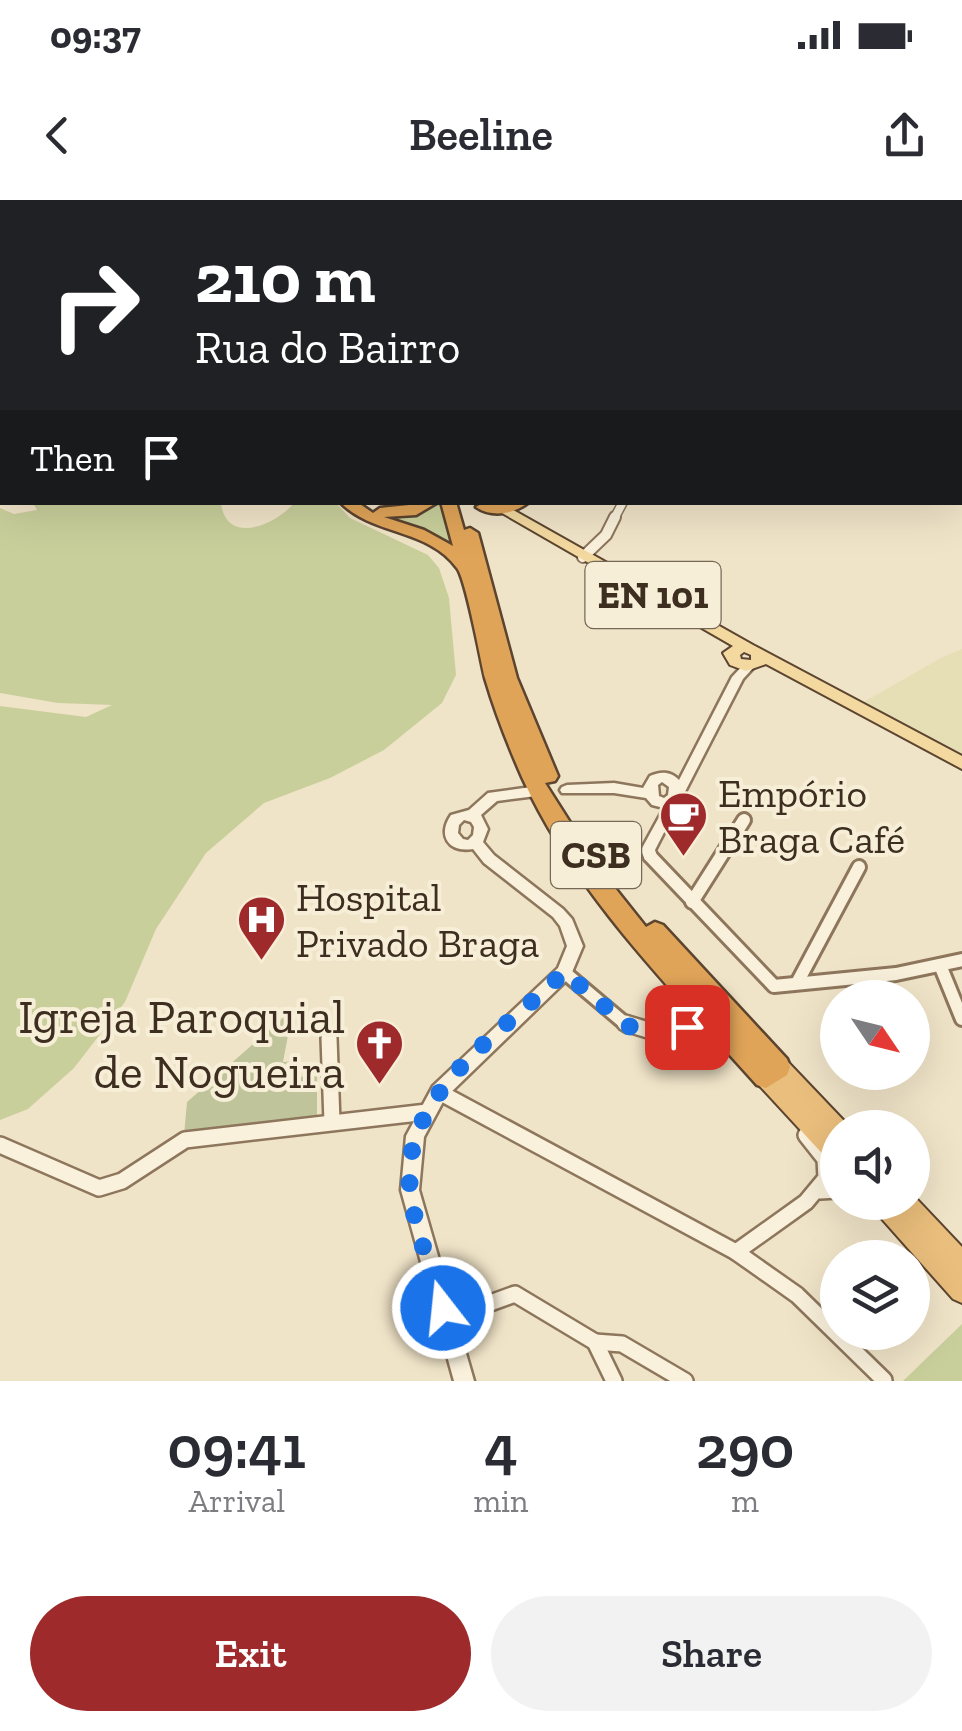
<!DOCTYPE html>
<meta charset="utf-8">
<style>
:root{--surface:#fff;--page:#f2f2f3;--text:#2b2b33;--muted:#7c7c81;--accent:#9e2a2b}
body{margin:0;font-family:"Zilla Slab",serif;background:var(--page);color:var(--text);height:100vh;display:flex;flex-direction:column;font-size:38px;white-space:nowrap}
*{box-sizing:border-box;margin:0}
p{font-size:32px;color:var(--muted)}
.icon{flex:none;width:55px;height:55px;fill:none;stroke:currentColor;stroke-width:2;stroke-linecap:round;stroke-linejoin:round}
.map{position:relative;height:1181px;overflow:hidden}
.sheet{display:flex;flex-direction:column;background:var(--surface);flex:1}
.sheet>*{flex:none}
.hud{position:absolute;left:0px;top:0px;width:962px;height:305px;box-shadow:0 10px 40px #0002;background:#202124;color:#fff;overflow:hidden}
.needle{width:65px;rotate:125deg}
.controls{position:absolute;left:820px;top:780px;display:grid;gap:20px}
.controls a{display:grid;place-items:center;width:110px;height:110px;border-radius:50%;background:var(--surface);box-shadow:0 10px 40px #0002;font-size:50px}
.pin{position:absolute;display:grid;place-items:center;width:85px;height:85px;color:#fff;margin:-42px;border-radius:20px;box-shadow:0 5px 15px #0006}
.me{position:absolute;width:110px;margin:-55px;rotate:344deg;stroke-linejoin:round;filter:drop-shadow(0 0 8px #0008)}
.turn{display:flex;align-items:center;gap:35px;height:210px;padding:0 30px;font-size:45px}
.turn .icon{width:130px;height:130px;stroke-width:2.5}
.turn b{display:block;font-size:70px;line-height:85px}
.then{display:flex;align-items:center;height:95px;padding:0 30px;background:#0003;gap:20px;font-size:38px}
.eta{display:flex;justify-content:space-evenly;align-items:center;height:170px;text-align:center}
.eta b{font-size:60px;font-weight:600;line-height:70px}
.cta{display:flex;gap:20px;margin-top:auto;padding:20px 30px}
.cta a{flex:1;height:115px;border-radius:60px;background:var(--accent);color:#fff;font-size:40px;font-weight:600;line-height:115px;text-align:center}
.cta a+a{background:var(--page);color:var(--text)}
.status{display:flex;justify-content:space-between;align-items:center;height:70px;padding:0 50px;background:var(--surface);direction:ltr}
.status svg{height:28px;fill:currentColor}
header{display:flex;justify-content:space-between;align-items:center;height:130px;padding:0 30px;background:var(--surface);font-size:45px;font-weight:600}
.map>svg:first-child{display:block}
.farmland{fill:#e6deb5}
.green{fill:#c9cf9b}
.cemetery{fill:#bfc49a}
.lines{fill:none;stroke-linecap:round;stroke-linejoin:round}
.minor-far4-casing{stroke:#8d765c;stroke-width:9}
.minor-far3-casing{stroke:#8d765c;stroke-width:11}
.minor-far2-casing{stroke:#8d765c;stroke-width:14}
.minor-far1-casing{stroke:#8d765c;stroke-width:18}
.minor-casing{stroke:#8d765c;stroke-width:20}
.tertiary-casing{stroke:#8d765c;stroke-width:5}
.secondary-casing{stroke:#6f573f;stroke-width:5}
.primary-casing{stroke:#5b4430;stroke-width:4}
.trunk-casing{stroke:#5b4430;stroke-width:4}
.motorway-casing{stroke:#5b4430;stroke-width:5}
.minor-far4{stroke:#faf1dc;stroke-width:6}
.minor-far3{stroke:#faf1dc;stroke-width:8}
.minor-far2{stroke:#faf1dc;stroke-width:10}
.minor-far1{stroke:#faf1dc;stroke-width:12}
.minor{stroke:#faf1dc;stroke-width:15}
.tertiary{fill:#faf1dc;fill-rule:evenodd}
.secondary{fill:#faf1dc;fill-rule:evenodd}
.primary{fill:#f3d9a0;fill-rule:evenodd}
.trunk{fill:#eabe7c;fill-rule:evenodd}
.motorway{fill:#e0a458;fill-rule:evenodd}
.route{stroke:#1a73e8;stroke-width:18;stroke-dasharray:0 32.4}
.labels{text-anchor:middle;stroke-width:8;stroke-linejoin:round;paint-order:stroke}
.shield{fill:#f7eed8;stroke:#756857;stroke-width:2.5}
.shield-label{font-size:38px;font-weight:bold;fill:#3d2e20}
.poi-label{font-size:40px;fill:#3d2e20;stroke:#f7eed8;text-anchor:start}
.near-poi-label{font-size:48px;fill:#3d2e20;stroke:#f7eed8;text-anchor:end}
</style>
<div class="status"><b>09:37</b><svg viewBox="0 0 49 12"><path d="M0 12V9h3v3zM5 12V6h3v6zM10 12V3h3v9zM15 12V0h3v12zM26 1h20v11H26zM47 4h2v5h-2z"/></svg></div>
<header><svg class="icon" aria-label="back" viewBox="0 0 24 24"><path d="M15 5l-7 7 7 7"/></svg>Beeline<svg class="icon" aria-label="share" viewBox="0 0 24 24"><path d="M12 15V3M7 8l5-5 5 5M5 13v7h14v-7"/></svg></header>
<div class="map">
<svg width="962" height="1181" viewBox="0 0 962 1181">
<rect width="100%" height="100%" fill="#f0e4c8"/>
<!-- farmland -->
<polygon class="farmland" points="962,449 962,555 862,503 941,458"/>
<!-- green -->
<g class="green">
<path d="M 147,302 L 221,303 C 226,346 276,325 294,303 L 336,303 L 350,318 L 428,355 L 439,368 L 449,398 L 456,475 L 442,503 L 384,550 L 330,578 L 264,603 L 206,653 L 156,729 L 125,802 L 74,868 L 28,909 L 0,920 L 0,506 L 86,517 L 112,505 L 58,503 L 0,493 L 0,308 L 14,314 L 37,310 L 33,303 Z"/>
<polygon points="440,303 452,346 436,335 375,315 408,317"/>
<polygon points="962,1124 962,1181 903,1181"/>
</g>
<!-- cemetery -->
<polygon class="cemetery" points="293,809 283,862 298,861 299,877 317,875 317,921 184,935 187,902"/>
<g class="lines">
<defs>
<g id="minor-far4">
<polyline points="77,0 93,2"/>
<polyline points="686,0 693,2"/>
<polyline points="21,2 25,0"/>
</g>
<polyline id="minor-far3" points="614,319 623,302"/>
<polyline id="minor-far2" points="583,357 606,335 615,317"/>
<g id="minor-far1">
<polyline points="650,656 774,786 896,774 962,760"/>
<polyline points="692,702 744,620"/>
<polyline points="940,765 962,819"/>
<polyline points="564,772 628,826"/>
<polyline points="797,783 859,667"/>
</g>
<g id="minor">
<polyline points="625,823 671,837 687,827"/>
<polyline points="329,838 332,922"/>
<polyline points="439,892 736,1052 806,1002 826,978 825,959 806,935"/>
<polyline points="0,945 99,988 122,981 185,940 427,912"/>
<polyline points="820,991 838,990"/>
<polyline points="736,1052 797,1095 884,1180"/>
<polyline points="446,1119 515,1094 595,1142 614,1181"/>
<polyline points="595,1142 622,1144 685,1181"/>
</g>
<g id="tertiary">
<path d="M 749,462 L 755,466 L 743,479 L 655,650 L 657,656 L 655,660 L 645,660 L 641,650 L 664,608 L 652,605 L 646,598 L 614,593 L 562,593 L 560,590 L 562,587 L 567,585 L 614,583 L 643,588 L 650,576 C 660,571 671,571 679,580 L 732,477 L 745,463 ZM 662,582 L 669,587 L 668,595 L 664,598 L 659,596 L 658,585 Z"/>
<path d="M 531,587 L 536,588 L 538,592 L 536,596 L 497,601 L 481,615 L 488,629 L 483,642 L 494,655 L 563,709 L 572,719 L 583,746 L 570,777 L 445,898 L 424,937 L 419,990 L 474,1181 L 454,1181 L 401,990 L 406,936 L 433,886 L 558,768 L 567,746 L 560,726 L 553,717 L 484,663 L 473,649 C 448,653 437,635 451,615 L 469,610 L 488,593 ZM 464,620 L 471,622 L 474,627 L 473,635 L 468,640 L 463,639 L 458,633 L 459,625 Z"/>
</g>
<g id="secondary">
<polygon points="922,0 931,0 933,2 925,2"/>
<rect x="960" y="17" width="2" height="6"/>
</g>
<g id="primary">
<polygon points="0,36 2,37 2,43 0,42"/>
<path d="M 483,302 L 499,302 L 753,445 L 962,556 L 962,569 L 766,464 L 746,471 L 730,465 L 723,453 L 733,446 ZM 744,452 L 751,455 L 751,460 L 741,459 L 740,455 Z"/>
</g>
<g id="trunk">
<polygon points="778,857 786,860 846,923 848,928 838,928 838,965 830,962 758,884 755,877 758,870 767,868 770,860"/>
<polygon points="912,994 962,1047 962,1103 953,1099 874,1010 870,1002 912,1002"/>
</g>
<g id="motorway">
<path d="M 340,302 L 357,302 L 373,313 L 380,308 L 438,302 L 416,315 L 384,317 L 424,330 L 453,346 L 441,302 L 456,302 L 464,330 L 470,328 L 478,333 L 517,478 L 558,576 L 555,581 L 545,583 L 599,668 L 646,727 L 655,722 L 663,725 L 787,859 L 790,867 L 787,875 L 766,888 L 757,885 C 673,791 575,694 522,577 C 508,545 495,512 485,478 C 480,457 466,379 457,368 C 428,328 373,336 340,302 Z"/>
<path d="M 509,302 L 529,302 C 514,314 492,318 476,307 L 483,303 Z"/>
</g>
</defs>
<!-- minor-far4 casing -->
<use href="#minor-far4" class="minor-far4-casing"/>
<!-- minor-far3 casing -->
<use href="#minor-far3" class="minor-far3-casing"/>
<!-- minor-far2 casing -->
<use href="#minor-far2" class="minor-far2-casing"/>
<!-- minor-far1 casing -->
<use href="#minor-far1" class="minor-far1-casing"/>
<!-- minor casing -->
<use href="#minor" class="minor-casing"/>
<!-- tertiary casing -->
<use href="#tertiary" class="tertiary-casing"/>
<!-- secondary casing -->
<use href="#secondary" class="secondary-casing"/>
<!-- primary casing -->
<use href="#primary" class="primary-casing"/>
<!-- trunk casing -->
<use href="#trunk" class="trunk-casing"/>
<!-- motorway casing -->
<use href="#motorway" class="motorway-casing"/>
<!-- minor-far4 -->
<use href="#minor-far4" class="minor-far4"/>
<!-- minor-far3 -->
<use href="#minor-far3" class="minor-far3"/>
<!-- minor-far2 -->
<use href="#minor-far2" class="minor-far2"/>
<!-- minor-far1 -->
<use href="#minor-far1" class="minor-far1"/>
<!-- minor -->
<use href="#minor" class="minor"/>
<!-- tertiary -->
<use href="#tertiary" class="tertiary"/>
<!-- secondary -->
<use href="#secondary" class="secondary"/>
<!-- primary -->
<use href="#primary" class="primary"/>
<!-- trunk -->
<use href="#trunk" class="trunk"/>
<!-- motorway -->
<use href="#motorway" class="motorway"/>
</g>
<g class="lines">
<!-- route -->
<path class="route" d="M 443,1108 C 432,1070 414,1029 410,989 C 400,893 505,831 564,772 L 628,826 L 671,837 L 687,827"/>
</g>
<!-- icons -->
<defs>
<symbol id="cafe-pin" viewBox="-11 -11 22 30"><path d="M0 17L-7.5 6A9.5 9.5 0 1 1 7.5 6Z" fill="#9e2a2b" stroke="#f7eed8"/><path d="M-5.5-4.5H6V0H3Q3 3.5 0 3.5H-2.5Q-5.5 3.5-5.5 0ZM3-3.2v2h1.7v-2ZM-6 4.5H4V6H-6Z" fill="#fff"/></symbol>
<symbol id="hospital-pin" viewBox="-11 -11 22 30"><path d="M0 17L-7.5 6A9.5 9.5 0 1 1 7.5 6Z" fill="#9e2a2b" stroke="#f7eed8"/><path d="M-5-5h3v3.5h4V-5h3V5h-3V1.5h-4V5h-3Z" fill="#fff"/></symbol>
<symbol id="church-pin" viewBox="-11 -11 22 30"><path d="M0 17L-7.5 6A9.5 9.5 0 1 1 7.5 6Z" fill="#9e2a2b" stroke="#f7eed8"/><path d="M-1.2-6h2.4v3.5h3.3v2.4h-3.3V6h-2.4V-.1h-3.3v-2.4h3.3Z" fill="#fff"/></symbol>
</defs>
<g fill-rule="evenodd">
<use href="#cafe-pin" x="656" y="588" width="55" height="75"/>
<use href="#hospital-pin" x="234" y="692" width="55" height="75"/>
<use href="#church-pin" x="352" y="816" width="55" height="75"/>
</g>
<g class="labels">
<!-- shield labels -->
<g class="shield">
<rect x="585.5" y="362" width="135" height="66" rx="8"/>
<rect x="551" y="622" width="90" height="66" rx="8"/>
</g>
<g class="shield-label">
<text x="653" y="408">EN 101</text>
<text x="596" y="668">CSB</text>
</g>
<!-- poi labels -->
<g class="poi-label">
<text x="718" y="607">Empório<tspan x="718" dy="46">Braga Café</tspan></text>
<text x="296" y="711">Hospital<tspan x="296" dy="46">Privado Braga</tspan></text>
</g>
<!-- near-poi labels -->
<g class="near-poi-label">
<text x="345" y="833">Igreja Paroquial<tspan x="345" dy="55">de Nogueira</tspan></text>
</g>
</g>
</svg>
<div class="controls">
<a><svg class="needle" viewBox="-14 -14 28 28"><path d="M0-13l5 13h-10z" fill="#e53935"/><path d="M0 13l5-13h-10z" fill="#7c7c81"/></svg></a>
<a><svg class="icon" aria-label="sound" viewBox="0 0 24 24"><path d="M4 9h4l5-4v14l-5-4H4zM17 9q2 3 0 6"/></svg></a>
<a><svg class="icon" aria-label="layers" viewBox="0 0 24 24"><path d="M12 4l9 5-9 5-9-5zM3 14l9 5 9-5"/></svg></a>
</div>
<div class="pin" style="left:687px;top:827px;background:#d93025"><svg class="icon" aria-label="arrive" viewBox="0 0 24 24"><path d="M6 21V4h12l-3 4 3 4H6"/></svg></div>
<svg class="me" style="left:443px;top:1108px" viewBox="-20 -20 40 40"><circle r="17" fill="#1a73e8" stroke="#fff" stroke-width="3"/><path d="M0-11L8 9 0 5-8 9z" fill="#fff"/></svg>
<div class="hud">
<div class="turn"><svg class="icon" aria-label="right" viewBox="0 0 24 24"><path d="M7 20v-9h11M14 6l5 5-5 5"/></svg><div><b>210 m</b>Rua do Bairro</div></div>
<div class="then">Then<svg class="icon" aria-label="arrive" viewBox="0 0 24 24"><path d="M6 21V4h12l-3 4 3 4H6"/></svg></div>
</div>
</div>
<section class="sheet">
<div class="eta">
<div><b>09:41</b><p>Arrival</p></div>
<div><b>4</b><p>min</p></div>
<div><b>290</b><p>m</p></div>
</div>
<div class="cta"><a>Exit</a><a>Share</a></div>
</section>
